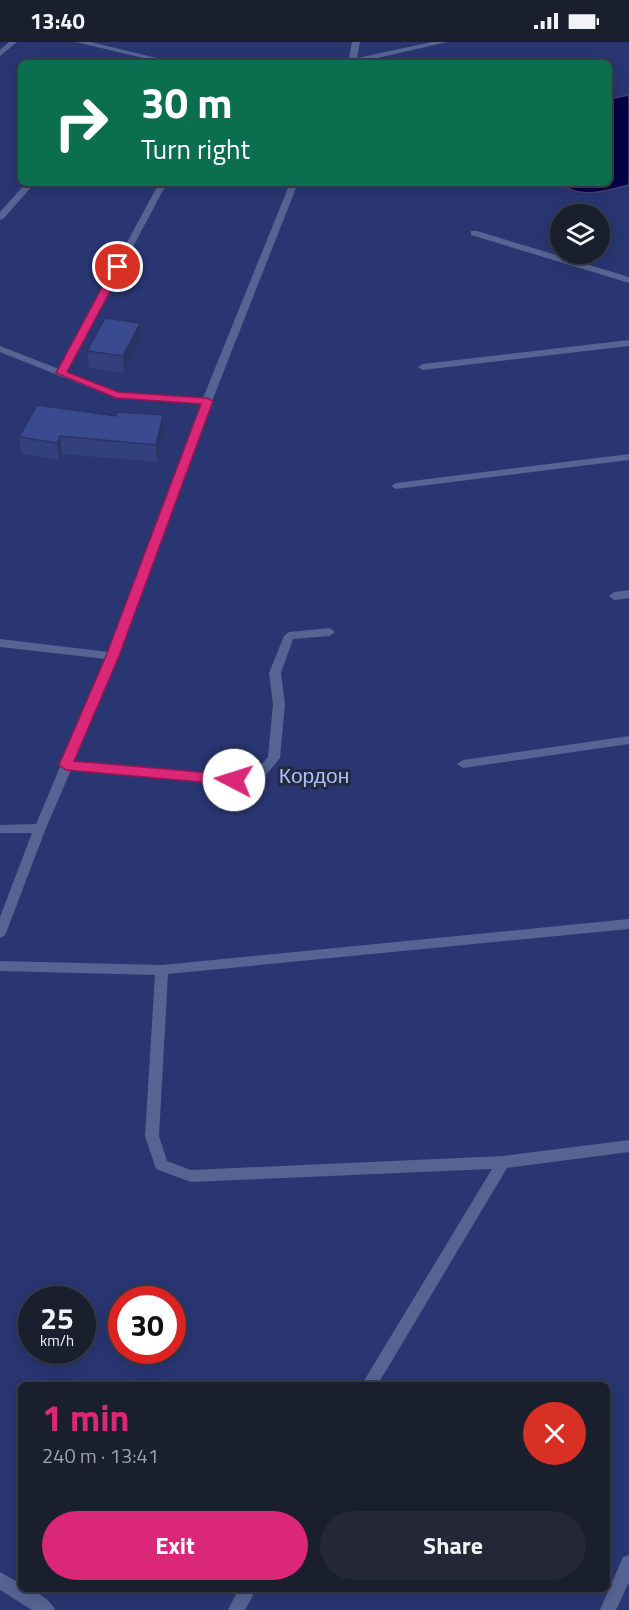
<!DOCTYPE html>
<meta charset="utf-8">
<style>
:root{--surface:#1a1f2e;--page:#232736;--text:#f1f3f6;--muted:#9fa2aa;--line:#383d4a;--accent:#db2777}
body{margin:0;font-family:"Titillium Web",sans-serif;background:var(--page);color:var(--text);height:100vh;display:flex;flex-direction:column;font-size:22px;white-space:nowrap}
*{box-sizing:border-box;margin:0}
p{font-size:20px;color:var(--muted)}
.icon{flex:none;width:33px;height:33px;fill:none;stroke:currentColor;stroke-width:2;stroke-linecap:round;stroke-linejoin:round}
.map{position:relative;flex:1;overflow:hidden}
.panel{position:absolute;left:18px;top:1340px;width:592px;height:210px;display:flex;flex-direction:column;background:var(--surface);border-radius:9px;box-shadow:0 3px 15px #0003,0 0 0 2px var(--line)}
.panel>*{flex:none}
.banner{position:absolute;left:18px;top:18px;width:594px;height:126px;border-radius:9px;box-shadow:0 3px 15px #0003,0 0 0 2px var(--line);background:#0b6e4f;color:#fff;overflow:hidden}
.tools{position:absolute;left:550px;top:162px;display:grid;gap:12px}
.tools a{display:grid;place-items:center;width:60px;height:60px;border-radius:50%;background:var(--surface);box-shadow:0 3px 15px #0003,0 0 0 2px var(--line);font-size:30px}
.speed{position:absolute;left:18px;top:1244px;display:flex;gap:12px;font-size:30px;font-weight:700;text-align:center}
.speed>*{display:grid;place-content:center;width:78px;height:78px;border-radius:50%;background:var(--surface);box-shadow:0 3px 15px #0003,0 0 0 2px var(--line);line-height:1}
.speed small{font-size:15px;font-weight:400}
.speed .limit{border:9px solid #d22;background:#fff;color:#111}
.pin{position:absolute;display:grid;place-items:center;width:51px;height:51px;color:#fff;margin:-26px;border:3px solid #fff;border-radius:50%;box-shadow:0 2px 6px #0007}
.me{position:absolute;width:66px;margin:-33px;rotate:275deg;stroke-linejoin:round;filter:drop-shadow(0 0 4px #0008)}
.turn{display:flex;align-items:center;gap:21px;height:126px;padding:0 24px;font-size:27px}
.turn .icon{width:78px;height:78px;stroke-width:2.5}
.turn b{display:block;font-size:42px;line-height:51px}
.round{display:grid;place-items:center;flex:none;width:63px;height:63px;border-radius:32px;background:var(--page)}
.head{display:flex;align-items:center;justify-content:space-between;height:102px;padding:0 24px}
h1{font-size:36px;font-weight:700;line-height:45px;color:var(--accent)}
.cta{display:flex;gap:12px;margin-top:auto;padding:12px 24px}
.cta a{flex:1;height:69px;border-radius:36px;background:var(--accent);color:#fff;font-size:24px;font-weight:700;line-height:69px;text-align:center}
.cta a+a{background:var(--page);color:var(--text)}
.status{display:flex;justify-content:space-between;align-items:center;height:42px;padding:0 30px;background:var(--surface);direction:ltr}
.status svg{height:16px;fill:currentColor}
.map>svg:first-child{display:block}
.green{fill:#293672;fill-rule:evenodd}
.water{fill:#060143;stroke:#434173;stroke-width:1.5}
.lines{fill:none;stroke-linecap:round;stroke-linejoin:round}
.street{fill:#566494;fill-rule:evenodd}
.wall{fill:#32407b}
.shaded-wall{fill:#293464}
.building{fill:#3a4a8f;stroke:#293464;stroke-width:1.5}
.route{fill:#db2777;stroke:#8e194d;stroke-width:1.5}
.labels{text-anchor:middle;stroke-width:6;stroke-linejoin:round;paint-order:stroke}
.park-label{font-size:21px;fill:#acbffb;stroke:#23293e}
</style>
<div class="status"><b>13:40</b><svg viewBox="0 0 49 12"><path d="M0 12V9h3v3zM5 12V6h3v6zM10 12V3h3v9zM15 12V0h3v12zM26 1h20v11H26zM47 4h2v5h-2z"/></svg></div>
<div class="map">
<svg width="629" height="1568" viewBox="0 0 629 1568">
<rect width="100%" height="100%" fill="#23293e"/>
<!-- green -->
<path class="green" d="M 0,0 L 629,0 L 629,1568 L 0,1568 ZM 21,21 L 609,21 L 609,141 L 21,141 ZM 561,172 L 600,172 L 600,212 L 561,212 ZM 32,1257 L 82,1257 L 82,1308 L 32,1308 ZM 122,1257 L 172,1257 L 172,1308 L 122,1308 ZM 21,1342 L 608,1342 L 608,1546 L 21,1546 Z"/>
<!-- water -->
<path class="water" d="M 629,53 L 629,143 C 603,149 583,158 559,141 L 609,141 L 609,57 Z"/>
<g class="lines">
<!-- street -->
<g class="street">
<polygon points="9,0 17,0 0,14 0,8"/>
<polygon points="76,0 90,0 178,21 164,21"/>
<polygon points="352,0 360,0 357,16 432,0 447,0 356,21 348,21"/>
<polygon points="26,141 35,141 3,177 0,178 0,170"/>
<polygon points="159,141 167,141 66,330 117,350 203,356 290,141 298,141 212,359 119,614 74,720 234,734 257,728 268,715 273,662 269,631 284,594 289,590 330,586 335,590 330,594 293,597 281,631 285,662 280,716 265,734 234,742 71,728 46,786 6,891 4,894 0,896 0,875 32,791 0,791 0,783 36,782 106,617 0,605 0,597 109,610 201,361 113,355 0,310 0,304 59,327"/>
<polygon points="471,189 477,189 629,235 629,241 471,193"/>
<polygon points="629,298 629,304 423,328 418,325 423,322"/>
<polygon points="629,412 629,418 396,447 391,444 396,441"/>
<polygon points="629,548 629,556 614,558 609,554 614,550"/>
<polygon points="629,694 629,702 463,726 457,722 463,718"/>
<polygon points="629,877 629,887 168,932 159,1094 167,1119 191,1128 503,1114 629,1098 629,1110 507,1126 378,1342 362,1342 492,1127 191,1140 156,1127 145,1094 155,933 0,929 0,919 162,923"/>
<polygon points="629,1513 629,1540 616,1568 600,1568 623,1515"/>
<path d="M 0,1530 L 21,1542 L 21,1546 C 32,1546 51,1557 55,1568 L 32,1568 L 0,1548 Z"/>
<polygon points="239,1546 257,1546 245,1568 228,1568"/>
</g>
</g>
<!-- wall -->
<g class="wall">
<polygon points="140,281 142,298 124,331 89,326 87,309"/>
<polygon points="164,391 157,420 62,412 59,418 21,412 19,395"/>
</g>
<!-- shaded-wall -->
<g class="shaded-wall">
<polygon points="140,281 142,298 124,331 123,314"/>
<polygon points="163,373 164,391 157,420 156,403"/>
<polygon points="60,394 62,412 59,418 57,401"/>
</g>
<!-- building -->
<g class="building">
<polygon points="105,276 140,281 123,314 87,309"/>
<polygon points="37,363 116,374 117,370 163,373 156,403 60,394 57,401 19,395"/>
</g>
<!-- route -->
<polygon class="route" points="118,222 123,225 67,330 118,350 207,356 213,359 119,614 74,719 234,733 240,738 234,743 66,728 59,723 106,614 201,362 116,356 56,331 113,225"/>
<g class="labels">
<!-- park labels -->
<g class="park-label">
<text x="314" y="741">Кордон</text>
</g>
</g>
</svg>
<div class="tools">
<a><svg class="icon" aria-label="layers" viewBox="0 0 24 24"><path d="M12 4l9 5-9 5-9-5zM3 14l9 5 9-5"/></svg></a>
</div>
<div class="speed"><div>25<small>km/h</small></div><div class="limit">30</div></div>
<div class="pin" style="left:118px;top:225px;background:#d93025"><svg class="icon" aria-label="arrive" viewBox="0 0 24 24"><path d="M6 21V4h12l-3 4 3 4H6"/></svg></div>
<svg class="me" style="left:234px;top:738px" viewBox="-20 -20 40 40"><circle r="19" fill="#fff"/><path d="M0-13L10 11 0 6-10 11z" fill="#db2777"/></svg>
<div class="banner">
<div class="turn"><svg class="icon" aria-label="right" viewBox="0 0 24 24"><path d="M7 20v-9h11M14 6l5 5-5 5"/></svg><div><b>30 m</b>Turn right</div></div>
</div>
<section class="panel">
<div class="head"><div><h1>1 min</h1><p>240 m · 13:41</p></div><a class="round" style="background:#d93025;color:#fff"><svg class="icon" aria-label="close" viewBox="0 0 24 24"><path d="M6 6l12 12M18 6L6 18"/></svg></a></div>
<div class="cta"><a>Exit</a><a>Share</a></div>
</section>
</div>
